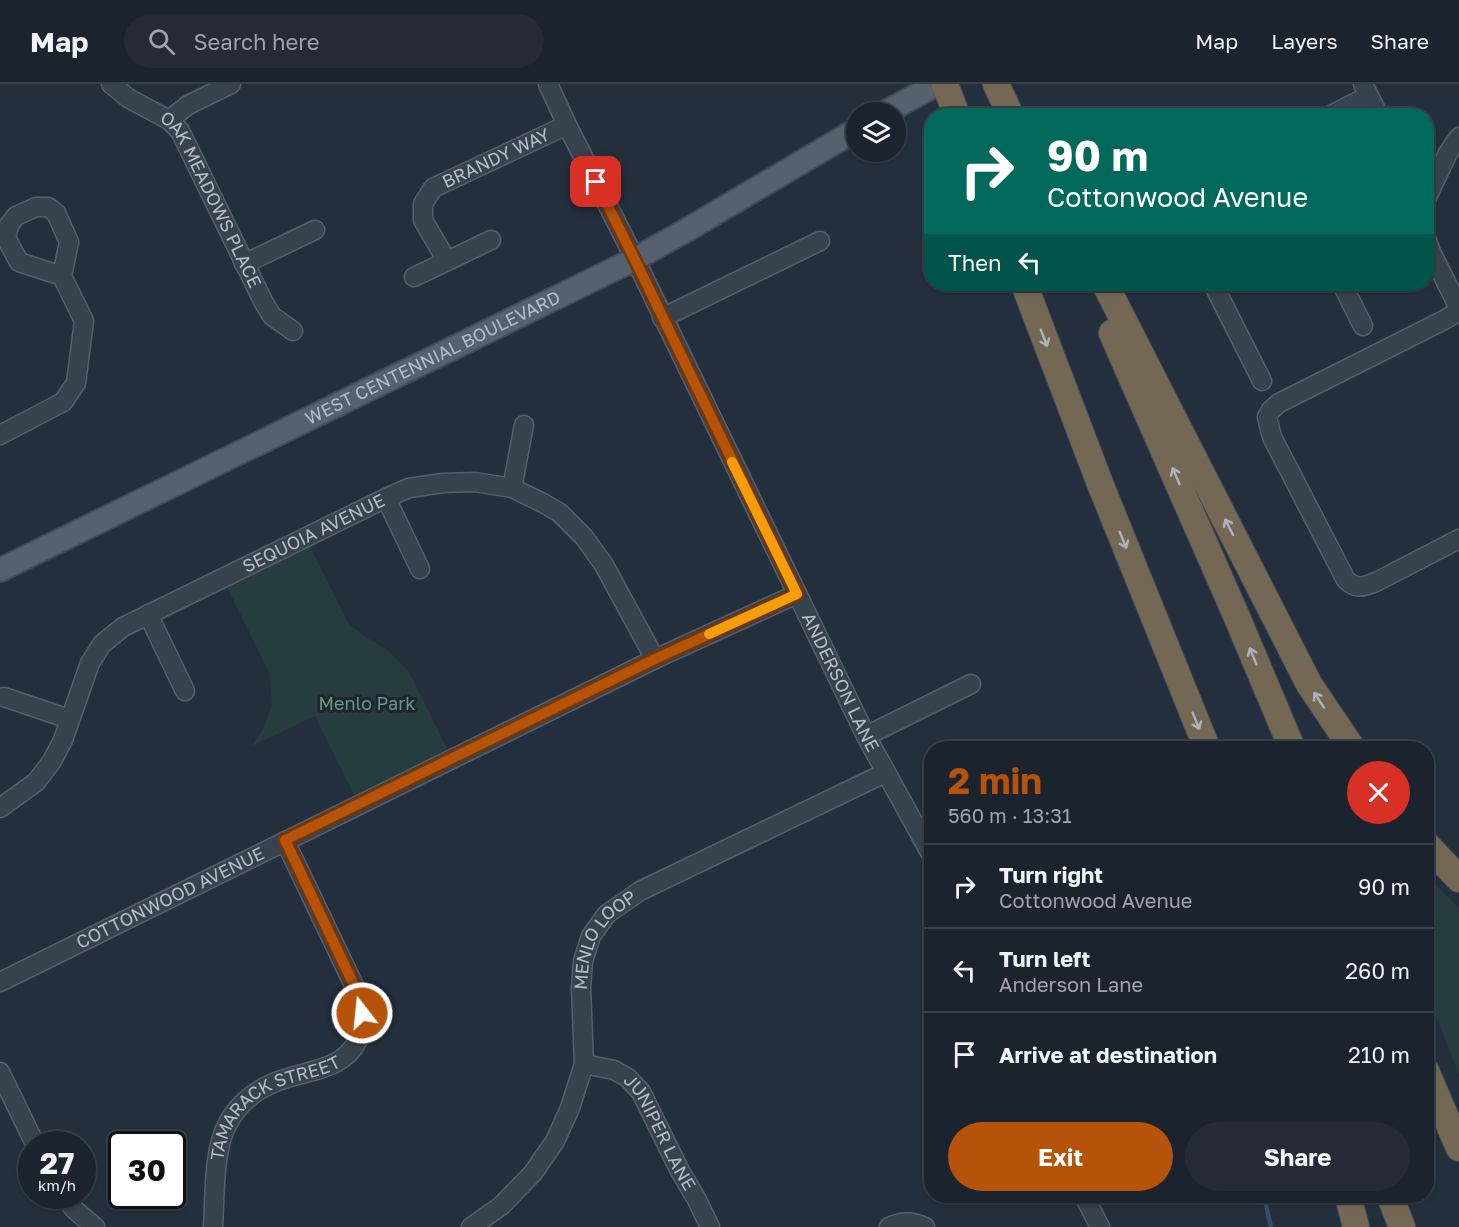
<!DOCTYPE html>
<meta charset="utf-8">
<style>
:root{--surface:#1b232e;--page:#242b36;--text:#f1f3f6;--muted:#a0a4aa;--line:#39404a;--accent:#b45309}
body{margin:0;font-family:"Golos Text",sans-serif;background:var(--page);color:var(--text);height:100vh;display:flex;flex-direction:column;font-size:22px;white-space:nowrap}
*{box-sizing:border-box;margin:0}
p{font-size:20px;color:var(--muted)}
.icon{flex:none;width:33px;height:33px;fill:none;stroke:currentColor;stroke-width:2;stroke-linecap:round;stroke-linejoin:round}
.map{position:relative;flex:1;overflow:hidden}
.sheet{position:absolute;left:924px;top:657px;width:510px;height:462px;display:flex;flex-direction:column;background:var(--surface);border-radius:24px;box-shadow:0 2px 4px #0004,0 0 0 2px var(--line)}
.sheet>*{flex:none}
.guide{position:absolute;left:924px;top:24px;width:510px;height:183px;border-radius:24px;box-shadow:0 2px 4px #0004,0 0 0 2px var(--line);background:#00695c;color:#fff;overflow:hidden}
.controls{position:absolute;left:846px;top:18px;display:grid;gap:12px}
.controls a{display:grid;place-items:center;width:60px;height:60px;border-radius:50%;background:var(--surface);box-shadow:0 2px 4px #0004,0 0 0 2px var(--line);font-size:30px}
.speed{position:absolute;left:18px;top:1047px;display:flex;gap:12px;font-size:30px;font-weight:700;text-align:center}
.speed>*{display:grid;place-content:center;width:78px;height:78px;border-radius:50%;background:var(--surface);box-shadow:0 2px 4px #0004,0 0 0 2px var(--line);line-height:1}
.speed small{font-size:15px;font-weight:400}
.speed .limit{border:3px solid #111;border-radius:9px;background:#fff;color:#111}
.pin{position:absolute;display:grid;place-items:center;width:51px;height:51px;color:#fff;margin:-26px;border-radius:12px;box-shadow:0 3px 9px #0006}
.me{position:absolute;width:66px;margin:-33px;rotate:344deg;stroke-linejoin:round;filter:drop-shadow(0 0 4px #0008)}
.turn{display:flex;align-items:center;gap:21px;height:126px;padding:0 24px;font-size:27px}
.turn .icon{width:78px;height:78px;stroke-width:2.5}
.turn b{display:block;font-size:42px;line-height:51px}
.then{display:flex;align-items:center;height:57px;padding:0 24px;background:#0003;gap:12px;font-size:22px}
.round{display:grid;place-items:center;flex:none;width:63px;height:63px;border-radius:32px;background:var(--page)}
.head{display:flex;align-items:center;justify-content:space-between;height:102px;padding:0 24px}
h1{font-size:36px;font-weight:700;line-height:45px;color:var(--accent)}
.action{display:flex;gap:12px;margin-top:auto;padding:12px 24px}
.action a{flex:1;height:69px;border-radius:36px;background:var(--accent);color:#fff;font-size:24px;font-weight:700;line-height:69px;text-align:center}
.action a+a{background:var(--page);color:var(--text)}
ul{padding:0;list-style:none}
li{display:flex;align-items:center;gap:18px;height:84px;padding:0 24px;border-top:2px solid var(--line)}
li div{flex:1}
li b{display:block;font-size:22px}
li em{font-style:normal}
header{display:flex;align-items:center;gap:36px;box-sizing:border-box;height:84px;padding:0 30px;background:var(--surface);border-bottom:2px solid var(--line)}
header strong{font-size:28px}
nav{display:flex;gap:33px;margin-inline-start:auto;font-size:21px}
.search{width:420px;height:54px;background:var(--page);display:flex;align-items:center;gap:15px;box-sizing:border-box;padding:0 21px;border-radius:33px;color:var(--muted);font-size:22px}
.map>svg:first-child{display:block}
.green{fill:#263c3f}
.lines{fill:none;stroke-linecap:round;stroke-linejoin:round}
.stream{stroke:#394c67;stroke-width:4.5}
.minor-casing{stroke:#565f6c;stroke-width:21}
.major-casing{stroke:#414a57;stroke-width:26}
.highway-casing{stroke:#434c59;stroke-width:28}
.minor{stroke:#38414e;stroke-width:18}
.major{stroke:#56606e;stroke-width:22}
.highway{stroke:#746855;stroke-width:26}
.oneway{stroke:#aeb4bd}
.route-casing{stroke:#753606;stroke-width:15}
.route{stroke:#b45309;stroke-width:10}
.slow{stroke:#f59e0b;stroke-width:10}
.labels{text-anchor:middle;stroke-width:6;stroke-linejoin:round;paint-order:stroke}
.street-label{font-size:18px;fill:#b4bcc9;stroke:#1d2633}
.park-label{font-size:18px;fill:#6b9a76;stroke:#1d2633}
</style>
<header>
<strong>Map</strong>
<div class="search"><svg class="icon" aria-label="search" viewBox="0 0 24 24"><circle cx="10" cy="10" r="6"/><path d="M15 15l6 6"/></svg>Search here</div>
<nav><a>Map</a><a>Layers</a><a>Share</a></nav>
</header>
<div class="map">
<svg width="1459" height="1143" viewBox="0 0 1459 1143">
<rect width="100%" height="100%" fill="#242f3e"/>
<!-- green -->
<g class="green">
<polygon points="309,461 348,539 364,552 387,566 409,588 448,667 354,711 315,632 252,662 264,643 272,620 269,588 226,501"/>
<polygon points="1426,792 1459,824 1459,990 1427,909"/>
</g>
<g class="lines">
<!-- stream -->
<polyline class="stream" points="1264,1112 1271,1143"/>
<defs>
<g id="minor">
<path id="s1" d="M 111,0 L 128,14 L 169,36 L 180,47 L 264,219 L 272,232 L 293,247"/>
<path id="s2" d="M 548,0 L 567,41 L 635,175 L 866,652 L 932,772"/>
<polyline points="1363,0 1379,32"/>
<polyline points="1329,32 1368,12"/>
<polyline points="169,36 188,21 231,0"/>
<polyline points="1426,115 1448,69 1459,53"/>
<polyline points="1426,154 1431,168 1459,224"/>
<path id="s3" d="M 447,177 L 423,136 L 423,120 L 433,104 L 567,41"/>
<polyline points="244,180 315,146"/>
<polyline points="414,193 491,156"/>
<polyline points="1213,200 1262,297"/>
<polyline points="1342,200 1363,242"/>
<path d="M 1459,227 L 1446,235 L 1279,319 L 1271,326 L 1267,333 L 1272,353 L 1346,496 C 1358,506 1362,503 1376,498 L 1459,455"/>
<polyline points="662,234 820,157"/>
<polyline points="0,351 63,318 76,299 84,237 62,192 69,158 56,129 48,123 36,123 16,132 9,141 6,154 19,178 62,192"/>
<polyline points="512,404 524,341"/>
<polyline points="386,414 420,485"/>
<polyline points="148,530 185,607"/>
<polyline points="4,613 69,635"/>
<polyline points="866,652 971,600"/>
<path id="s4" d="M 0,724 L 36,698 L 52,677 L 63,656 L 90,579 L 102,560 L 123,543 L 386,414 L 409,404 L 443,399 L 475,398 L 512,404 L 543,419 L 560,429 L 584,453 L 604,481 L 655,575"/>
<path id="s5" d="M 0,898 L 655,575 L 797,510"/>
<path id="s6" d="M 584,980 L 614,986 L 628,994 L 641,1008 L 680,1087 L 696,1114 L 710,1143"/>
<polyline points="0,988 35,1060"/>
<polyline points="63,1112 75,1126 95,1143"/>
<polyline points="1084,1112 1100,1143"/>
<path id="s7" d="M 213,1143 C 215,1113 213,1065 228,1039 C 237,1022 253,1008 271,1000 C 305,984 352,990 362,943 C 364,935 362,924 361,916 L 285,757"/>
<path id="s8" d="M 471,1143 L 501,1122 L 533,1089 L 555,1057 L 570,1024 L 584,980 L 581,903 L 583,877 L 591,852 L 607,830 L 640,807 L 885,689"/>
<path d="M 889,1143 C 901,1137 913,1137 925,1143"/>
</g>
<g id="major">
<polyline points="886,28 937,0"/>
<path id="s9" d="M 0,486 L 635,175 L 685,147 L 856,46"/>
</g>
<g id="highway">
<polyline points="945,0 957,32"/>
<polyline points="996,0 1011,32"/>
<polyline points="1024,200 1101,402 1207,664"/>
<polyline points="1105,200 1309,600 1352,664"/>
<polyline points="1112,249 1236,531 1292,664"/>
<polyline points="1426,760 1459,795"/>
<polyline points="1426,987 1459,1064"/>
<polyline points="1348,1112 1356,1143"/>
<polyline points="1390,1112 1402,1143"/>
</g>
</defs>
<!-- minor casing -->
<use href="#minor" class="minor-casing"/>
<!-- major casing -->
<use href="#major" class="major-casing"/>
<!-- highway casing -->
<use href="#highway" class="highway-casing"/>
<!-- minor -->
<use href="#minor" class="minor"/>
<!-- major -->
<use href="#major" class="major"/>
<!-- highway -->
<use href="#highway" class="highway"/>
</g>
<!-- one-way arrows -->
<defs><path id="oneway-shaft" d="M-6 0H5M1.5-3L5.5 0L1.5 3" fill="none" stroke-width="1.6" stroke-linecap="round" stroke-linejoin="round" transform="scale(1.5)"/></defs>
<g class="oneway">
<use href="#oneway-shaft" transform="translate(1044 254) rotate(69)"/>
<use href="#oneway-shaft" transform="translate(1176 392) rotate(-113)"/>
<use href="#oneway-shaft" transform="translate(1229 443) rotate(-117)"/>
<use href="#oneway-shaft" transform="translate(1123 456) rotate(68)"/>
<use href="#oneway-shaft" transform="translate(1253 572) rotate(-113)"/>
<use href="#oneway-shaft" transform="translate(1319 616) rotate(-123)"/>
<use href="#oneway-shaft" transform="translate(1196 637) rotate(68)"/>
</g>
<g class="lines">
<defs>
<polyline id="route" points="362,929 361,916 285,756 655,575 797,510 634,174 596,98"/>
</defs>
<!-- route casing -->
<use href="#route" class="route-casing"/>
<!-- route -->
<use href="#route" class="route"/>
<!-- slow -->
<polyline class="slow" points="709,550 797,510 732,378"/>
</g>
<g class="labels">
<!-- street labels -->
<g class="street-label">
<text dy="6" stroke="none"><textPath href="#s3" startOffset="152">BRANDY WAY</textPath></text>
<text dy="6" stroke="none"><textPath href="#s1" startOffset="159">OAK MEADOWS PLACE</textPath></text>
<text dy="6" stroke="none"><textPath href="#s9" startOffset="482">WEST CENTENNIAL BOULEVARD</textPath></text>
<text dy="6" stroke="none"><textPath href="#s4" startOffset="438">SEQUOIA AVENUE</textPath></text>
<text dy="6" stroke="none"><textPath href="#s2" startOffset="666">ANDERSON LANE</textPath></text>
<text dy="6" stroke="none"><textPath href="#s5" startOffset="190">COTTONWOOD AVENUE</textPath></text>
<text dy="6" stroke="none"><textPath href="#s8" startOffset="336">MENLO LOOP</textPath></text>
<text dy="6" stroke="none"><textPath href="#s7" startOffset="152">TAMARACK STREET</textPath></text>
<text dy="6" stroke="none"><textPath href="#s6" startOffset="110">JUNIPER LANE</textPath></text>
</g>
<!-- park labels -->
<g class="park-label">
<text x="367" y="626">Menlo Park</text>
</g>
</g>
</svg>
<div class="controls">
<a><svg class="icon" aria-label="layers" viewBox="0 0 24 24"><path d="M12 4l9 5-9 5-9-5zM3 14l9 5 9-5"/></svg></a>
</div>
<div class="speed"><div>27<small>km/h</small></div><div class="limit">30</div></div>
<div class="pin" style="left:596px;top:98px;background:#d93025"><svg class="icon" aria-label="arrive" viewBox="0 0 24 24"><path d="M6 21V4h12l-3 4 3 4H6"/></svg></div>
<svg class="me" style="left:362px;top:929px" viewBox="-20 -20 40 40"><circle r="17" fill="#b45309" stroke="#fff" stroke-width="3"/><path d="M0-11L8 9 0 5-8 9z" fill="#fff"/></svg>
<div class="guide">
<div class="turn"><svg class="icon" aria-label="right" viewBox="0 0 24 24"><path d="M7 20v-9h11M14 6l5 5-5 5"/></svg><div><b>90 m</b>Cottonwood Avenue</div></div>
<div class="then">Then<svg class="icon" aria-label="left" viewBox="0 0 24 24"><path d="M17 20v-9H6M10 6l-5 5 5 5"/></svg></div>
</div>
<section class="sheet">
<div class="head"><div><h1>2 min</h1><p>560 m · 13:31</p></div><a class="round" style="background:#d93025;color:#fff"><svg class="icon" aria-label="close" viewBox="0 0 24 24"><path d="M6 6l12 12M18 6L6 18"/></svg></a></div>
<ul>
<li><svg class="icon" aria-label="right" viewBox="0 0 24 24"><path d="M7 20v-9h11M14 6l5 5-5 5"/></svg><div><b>Turn right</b><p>Cottonwood Avenue</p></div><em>90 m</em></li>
<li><svg class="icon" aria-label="left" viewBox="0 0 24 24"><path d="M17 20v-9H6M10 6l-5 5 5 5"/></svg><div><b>Turn left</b><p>Anderson Lane</p></div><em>260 m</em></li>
<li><svg class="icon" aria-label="arrive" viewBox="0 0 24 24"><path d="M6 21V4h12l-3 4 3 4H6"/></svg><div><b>Arrive at destination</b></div><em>210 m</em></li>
</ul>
<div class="action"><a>Exit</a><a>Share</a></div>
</section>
</div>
